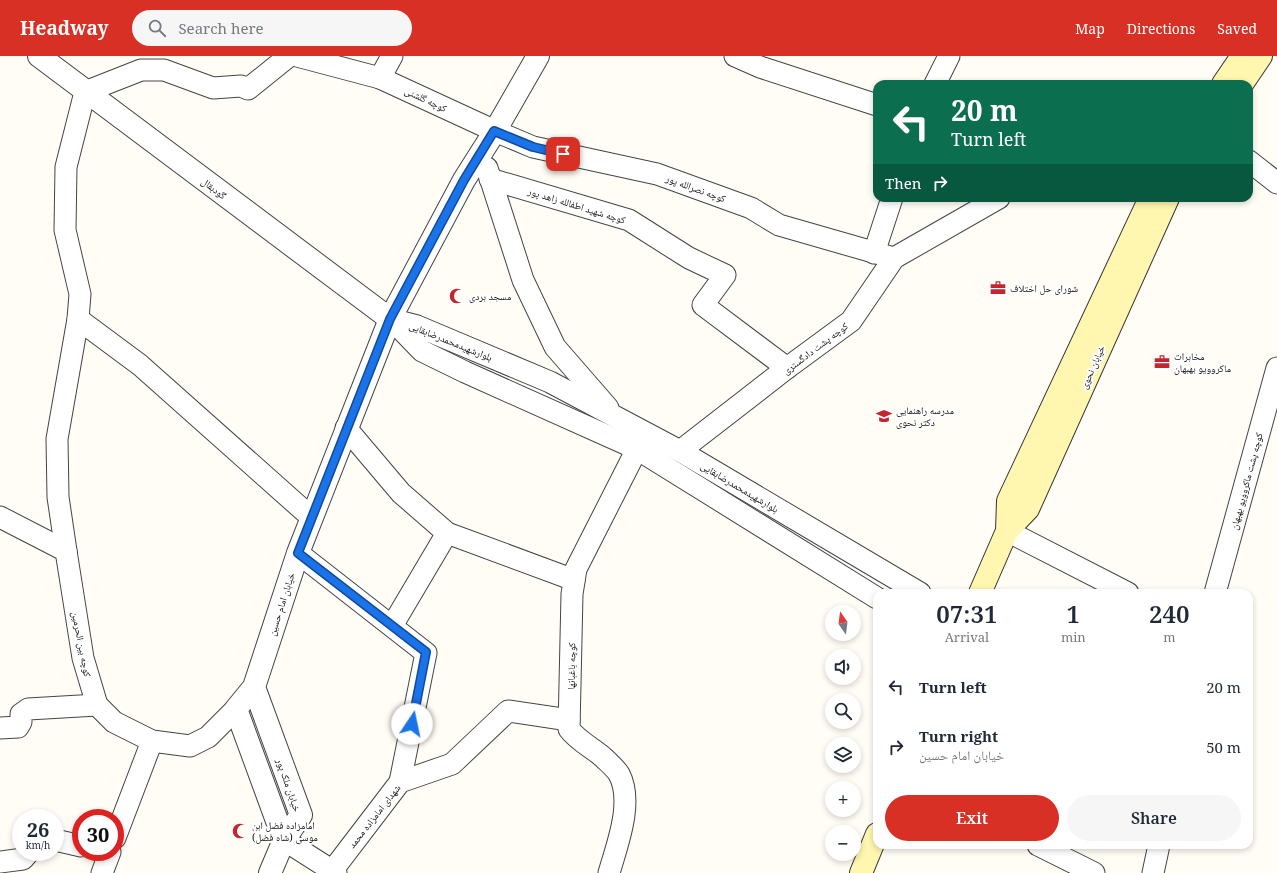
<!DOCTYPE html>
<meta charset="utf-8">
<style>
:root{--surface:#fff;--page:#f6f6f7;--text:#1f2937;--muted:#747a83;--accent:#d93025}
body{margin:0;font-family:"Noto Serif","Noto Naskh Arabic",serif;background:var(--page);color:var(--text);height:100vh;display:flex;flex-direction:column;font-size:15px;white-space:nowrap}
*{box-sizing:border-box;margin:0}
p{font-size:13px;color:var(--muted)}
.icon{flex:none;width:22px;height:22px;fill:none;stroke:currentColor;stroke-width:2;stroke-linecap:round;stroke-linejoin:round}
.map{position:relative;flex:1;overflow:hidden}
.panel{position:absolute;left:873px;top:533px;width:380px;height:260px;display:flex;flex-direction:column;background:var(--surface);border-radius:12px;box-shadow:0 2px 6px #0003}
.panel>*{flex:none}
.banner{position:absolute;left:873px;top:24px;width:380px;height:122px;border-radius:12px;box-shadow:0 2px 6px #0003;background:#0b6e4f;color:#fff;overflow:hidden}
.needle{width:26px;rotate:346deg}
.tools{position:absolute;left:825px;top:549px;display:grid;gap:8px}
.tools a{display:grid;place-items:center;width:36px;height:36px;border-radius:50%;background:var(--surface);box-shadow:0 2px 6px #0003;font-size:20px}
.speed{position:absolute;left:12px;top:753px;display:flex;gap:8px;font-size:20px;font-weight:700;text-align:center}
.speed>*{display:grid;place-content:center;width:52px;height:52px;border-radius:50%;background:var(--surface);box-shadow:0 2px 6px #0003;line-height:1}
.speed small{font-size:10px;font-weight:400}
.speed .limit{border:6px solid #d22;background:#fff;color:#111}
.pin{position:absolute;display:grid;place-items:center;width:34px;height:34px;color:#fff;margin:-17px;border-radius:8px;box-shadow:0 2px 6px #0006}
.me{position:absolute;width:44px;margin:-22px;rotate:11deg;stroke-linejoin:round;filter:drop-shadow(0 0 3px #0008)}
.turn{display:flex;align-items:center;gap:14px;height:84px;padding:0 12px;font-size:18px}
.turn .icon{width:52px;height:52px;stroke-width:2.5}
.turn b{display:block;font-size:28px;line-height:34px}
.then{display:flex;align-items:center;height:38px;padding:0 12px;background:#0003;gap:8px;font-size:15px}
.eta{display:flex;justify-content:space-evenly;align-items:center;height:68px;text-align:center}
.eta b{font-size:24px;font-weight:600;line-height:28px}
.action{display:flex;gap:8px;margin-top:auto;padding:8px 12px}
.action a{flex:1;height:46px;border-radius:24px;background:var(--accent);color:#fff;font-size:16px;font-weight:600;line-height:46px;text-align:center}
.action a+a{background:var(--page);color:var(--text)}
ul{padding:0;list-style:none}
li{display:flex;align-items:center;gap:12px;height:60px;padding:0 12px}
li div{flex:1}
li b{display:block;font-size:15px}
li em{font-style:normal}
header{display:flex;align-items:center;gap:24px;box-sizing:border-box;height:56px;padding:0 20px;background:var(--accent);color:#fff}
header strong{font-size:19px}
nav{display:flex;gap:22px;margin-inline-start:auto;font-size:14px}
.search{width:280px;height:36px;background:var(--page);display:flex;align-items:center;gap:10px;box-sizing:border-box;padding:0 14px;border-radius:22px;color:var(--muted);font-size:15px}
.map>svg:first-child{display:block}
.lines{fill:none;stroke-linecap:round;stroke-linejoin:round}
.minor-casing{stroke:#444;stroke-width:23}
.tertiary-casing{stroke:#444;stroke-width:24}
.secondary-casing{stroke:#333;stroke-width:24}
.minor{stroke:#fff;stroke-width:21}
.tertiary{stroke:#fff;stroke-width:22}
.secondary{stroke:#fff6b0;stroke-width:22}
.route-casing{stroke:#114b97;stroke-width:10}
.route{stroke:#1a73e8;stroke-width:7}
.labels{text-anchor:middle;stroke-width:4;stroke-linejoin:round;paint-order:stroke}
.street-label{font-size:10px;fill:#111;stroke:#fff}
.poi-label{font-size:10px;fill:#111;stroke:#fff;text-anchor:start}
</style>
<header>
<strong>Headway</strong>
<div class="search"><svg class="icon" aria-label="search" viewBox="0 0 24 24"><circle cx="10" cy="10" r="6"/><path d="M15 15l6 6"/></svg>Search here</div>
<nav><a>Map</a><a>Directions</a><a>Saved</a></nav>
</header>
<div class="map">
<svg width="1277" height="817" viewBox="0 0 1277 817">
<rect width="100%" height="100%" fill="#fffdf5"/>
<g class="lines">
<defs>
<g id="minor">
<polyline points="297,0 380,22"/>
<polyline points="392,0 380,22 495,75 533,91 657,118 751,152 779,169 894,202"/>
<polyline points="735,0 760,11 877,49"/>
<polyline points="935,28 949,0"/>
<polyline points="1249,105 1277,127"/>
<polyline points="487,112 523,224 555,291 608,352"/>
<polyline points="490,123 629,164 689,202 725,219 703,249 787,312"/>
<polyline points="874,197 892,142"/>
<polyline points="78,263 140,309 312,462"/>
<polyline points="390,263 417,270 550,326 680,395 920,537"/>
<polyline points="391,263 422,295 465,316 637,393 877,542"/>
<polyline points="346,372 401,437 447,477 574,524"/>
<polyline points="680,395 787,312 851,265 894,202 999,142"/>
<polyline points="0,461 66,495 83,602 97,649 114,666 152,685 190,690 208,681 236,653"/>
<polyline points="1007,475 1128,537"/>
<polyline points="66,495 58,441 57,383 78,263 80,238 65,174 66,111 85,36 141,14 164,14 213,32 241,30 248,33 289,0"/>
<polyline points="298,497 426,597 400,726"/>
<polyline points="1215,537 1277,312"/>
<polyline points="392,570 447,477"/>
<polyline points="0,672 18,671 21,666 21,658 28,653 97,649"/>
<polyline points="115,782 152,685"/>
<polyline points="55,784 81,790"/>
<polyline points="284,784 336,817"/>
<polyline points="1038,789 1094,817"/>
<polyline points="0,806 23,803 29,796"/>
<polyline points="332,815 400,726 452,708 508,655 569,664"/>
<polyline points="102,817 110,796"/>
<path d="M 609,817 C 617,789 634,746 619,718 C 616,713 609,707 604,702 C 593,692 579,686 569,673 L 572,538 L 576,513 L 637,393"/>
<polyline points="1153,817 1159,789"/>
</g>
<g id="tertiary">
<polyline points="39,0 390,263"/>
<polyline points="254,631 301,759 284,784 236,653 254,631 298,497 390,263 464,124 495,75 538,0"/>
<polyline points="270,817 284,784"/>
</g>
<g id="secondary">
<polyline points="1223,28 1242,0"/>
<polyline points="1242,28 1261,0"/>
<polyline points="1007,475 1028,453 1168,142"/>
<polyline points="980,537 1007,475 1008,445 1150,142"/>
<polyline points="861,817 877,778"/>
</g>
</defs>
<!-- minor casing -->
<use href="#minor" class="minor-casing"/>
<!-- tertiary casing -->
<use href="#tertiary" class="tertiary-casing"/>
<!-- secondary casing -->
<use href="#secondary" class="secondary-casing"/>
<!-- minor -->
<use href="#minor" class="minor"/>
<!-- tertiary -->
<use href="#tertiary" class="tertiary"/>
<!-- secondary -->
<use href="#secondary" class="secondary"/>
</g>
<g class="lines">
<defs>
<polyline id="route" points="412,668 426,596 298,497 390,263 464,124 494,75 533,91 563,98"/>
</defs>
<!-- route casing -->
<use href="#route" class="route-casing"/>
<!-- route -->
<use href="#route" class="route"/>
</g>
<!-- icons -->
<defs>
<symbol id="office-bare" viewBox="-9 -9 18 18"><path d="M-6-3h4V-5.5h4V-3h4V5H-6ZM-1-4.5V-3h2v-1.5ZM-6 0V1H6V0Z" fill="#c4262e" stroke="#fff" stroke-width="2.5" paint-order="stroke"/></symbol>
<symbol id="mosque-bare" viewBox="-9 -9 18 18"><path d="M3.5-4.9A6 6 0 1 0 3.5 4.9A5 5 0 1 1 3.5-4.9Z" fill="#c4262e" stroke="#fff" stroke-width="2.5" paint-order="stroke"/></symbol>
<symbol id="school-bare" viewBox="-9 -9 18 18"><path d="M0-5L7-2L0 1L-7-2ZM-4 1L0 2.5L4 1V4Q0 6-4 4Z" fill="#c4262e" stroke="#fff" stroke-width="2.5" paint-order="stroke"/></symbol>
</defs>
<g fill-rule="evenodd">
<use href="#office-bare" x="987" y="221" width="22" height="22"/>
<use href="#mosque-bare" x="446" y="229" width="22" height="22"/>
<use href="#office-bare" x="1151" y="295" width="22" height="22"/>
<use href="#school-bare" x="873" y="349" width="22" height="22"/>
<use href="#mosque-bare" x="229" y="764" width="22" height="22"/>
</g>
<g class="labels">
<!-- street labels -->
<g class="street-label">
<text transform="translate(426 43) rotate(25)" y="4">کوچه گلشنی</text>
<text transform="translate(214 132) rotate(37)" y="4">گودبقال</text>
<text transform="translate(696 132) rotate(20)" y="4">کوچه نصرالله پور</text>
<text transform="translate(577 149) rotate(17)" y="4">کوچه شهید اطفالله زاهد پور</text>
<text transform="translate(451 285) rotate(22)" y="4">بلوارشهیدمحمدرضابقایی</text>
<text transform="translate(815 292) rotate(-37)" y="4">کوچه پشت دادگستری</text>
<text transform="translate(1092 311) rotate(-66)" y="4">خیابان نحوی</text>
<text transform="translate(1246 425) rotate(-75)" y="4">کوچه پشت ماکروویو بهبهان</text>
<text transform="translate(740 431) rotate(31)" y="4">بلوارشهیدمحمدرضابقایی</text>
<text transform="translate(281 548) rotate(-72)" y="4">خیابان امام حسین</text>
<text transform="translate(82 588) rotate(79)" y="4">کوچه بین الحرمین</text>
<text transform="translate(571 610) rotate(-89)" y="4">کوچه باغبانها</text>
<text transform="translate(289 729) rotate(71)" y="4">خیابان ملک پور</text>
<text transform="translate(374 760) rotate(-52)" y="4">شهدای امامزاده محمد</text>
</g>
<!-- poi labels -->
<g class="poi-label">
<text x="1010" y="236">شورای حل اختلاف</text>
<text x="469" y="244">مسجد بردی</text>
<text x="1174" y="304">مخابرات<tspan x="1174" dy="12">ماکروویو بهبهان</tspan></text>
<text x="896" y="358">مدرسه راهنمایی<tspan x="896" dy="12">دکتر نحوی</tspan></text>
<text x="252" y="773">امامزاده فضل ابن<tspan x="252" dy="12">موسی (شاه فضل)</tspan></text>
</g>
</g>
</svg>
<div class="tools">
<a><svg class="needle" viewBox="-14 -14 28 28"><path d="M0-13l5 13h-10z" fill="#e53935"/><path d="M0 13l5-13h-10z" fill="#747a83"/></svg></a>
<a><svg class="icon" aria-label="sound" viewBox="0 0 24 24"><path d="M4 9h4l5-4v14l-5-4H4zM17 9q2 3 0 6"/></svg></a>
<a><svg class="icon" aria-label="search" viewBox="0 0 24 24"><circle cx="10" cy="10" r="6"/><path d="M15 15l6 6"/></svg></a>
<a><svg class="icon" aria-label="layers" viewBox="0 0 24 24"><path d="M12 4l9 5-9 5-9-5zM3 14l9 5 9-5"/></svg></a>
<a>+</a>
<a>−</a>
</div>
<div class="speed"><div>26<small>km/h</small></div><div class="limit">30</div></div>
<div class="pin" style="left:563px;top:98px;background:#d93025"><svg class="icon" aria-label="arrive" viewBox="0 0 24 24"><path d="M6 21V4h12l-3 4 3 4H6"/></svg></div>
<svg class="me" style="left:412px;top:668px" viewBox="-20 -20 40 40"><circle r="19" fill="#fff"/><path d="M0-13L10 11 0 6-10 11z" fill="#1a73e8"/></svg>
<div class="banner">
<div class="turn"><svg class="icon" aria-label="left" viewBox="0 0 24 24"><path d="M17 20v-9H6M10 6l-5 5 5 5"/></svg><div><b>20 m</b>Turn left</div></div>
<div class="then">Then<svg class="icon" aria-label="right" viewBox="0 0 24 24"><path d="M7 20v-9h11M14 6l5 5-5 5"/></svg></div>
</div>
<section class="panel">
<div class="eta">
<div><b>07:31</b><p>Arrival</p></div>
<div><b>1</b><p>min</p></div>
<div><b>240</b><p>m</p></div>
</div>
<ul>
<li><svg class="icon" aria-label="left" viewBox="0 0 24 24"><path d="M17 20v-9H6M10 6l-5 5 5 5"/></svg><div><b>Turn left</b></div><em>20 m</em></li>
<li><svg class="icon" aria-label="right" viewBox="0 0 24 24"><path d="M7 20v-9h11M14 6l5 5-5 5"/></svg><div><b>Turn right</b><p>خیابان امام حسین</p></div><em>50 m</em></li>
</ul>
<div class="action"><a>Exit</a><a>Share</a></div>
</section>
</div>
